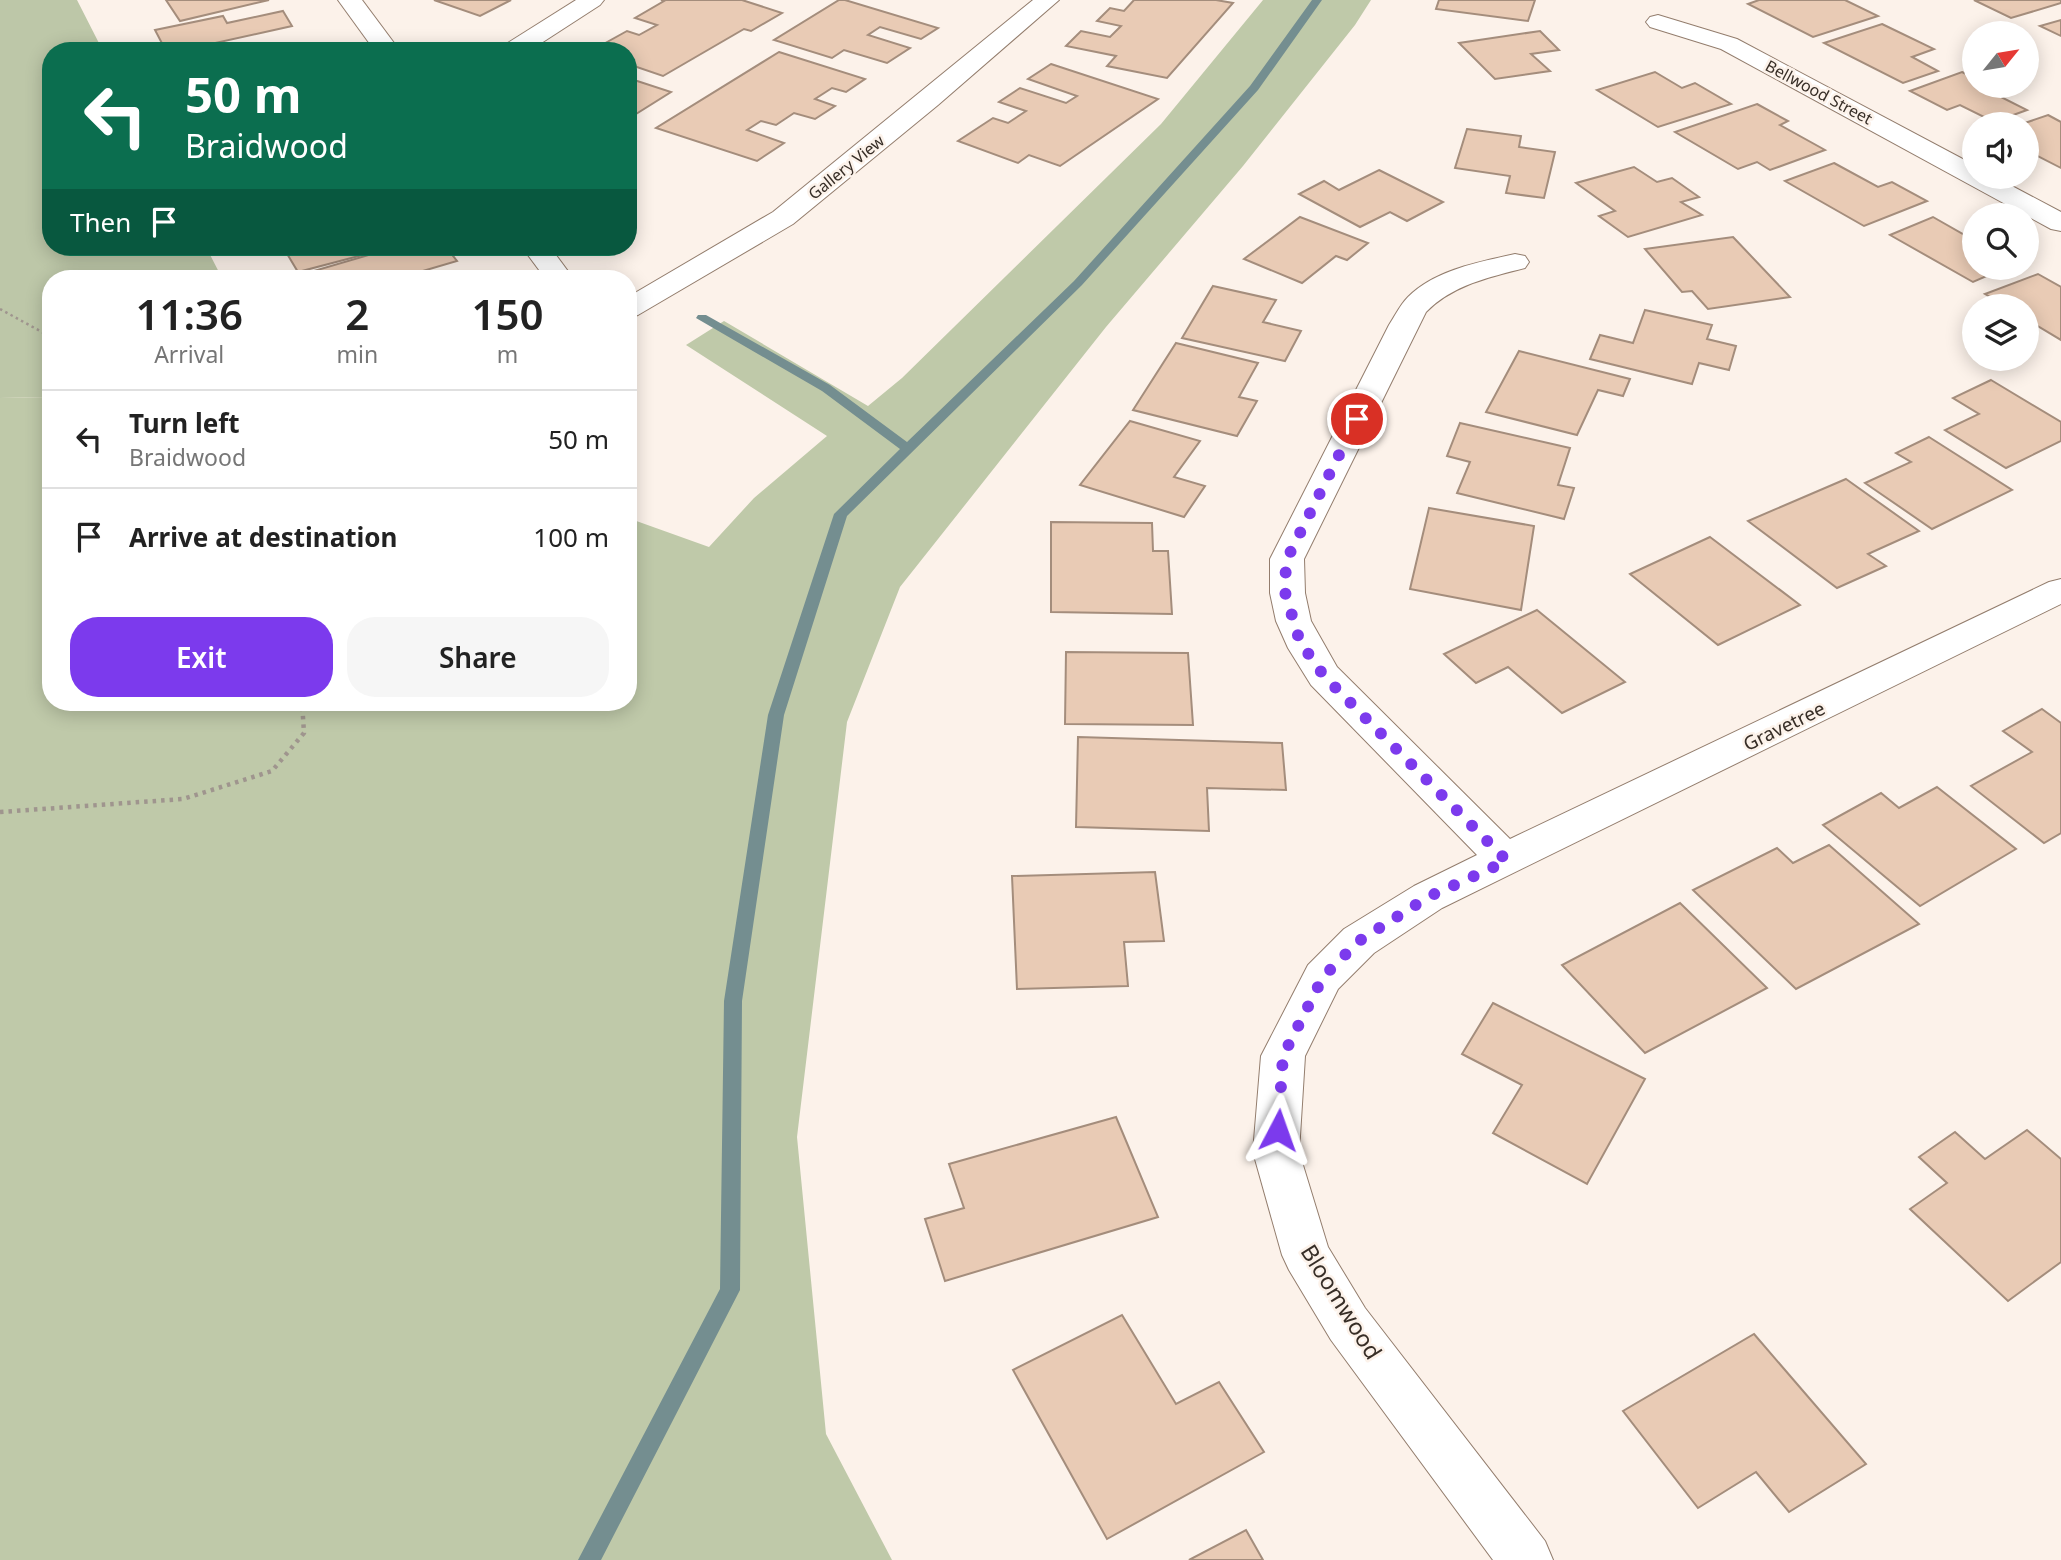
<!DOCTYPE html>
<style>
:root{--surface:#fff;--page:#f6f6f6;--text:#222;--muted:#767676;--line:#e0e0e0;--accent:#7c3aed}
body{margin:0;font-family:"Noto Sans",sans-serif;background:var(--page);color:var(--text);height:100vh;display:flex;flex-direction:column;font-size:26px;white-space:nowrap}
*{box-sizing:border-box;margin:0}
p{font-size:23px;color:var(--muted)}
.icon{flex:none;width:38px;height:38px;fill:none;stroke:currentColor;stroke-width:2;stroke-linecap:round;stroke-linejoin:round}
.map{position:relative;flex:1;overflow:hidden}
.panel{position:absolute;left:42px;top:270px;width:595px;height:441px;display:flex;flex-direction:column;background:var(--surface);border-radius:28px;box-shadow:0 4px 18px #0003}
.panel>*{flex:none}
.top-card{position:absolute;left:42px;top:42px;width:595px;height:214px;border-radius:28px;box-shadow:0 4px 18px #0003;background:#0b6e4f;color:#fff;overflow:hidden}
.needle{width:46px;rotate:60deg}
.controls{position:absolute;left:1962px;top:21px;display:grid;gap:14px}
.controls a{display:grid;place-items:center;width:77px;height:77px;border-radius:50%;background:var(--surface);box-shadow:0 4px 18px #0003;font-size:35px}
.pin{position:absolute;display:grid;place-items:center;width:60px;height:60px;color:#fff;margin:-30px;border:4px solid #fff;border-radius:50%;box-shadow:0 2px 7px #0007}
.me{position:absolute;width:77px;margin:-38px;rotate:4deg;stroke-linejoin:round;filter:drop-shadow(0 0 5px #0008)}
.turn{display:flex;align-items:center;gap:24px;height:147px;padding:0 28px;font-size:32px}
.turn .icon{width:91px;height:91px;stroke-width:2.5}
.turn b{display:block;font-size:49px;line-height:60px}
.then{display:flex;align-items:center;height:66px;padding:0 28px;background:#0003;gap:14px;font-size:26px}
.eta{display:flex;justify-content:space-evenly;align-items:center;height:119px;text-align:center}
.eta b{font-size:42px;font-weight:600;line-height:49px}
.action{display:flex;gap:14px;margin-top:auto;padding:14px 28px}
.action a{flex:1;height:80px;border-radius:28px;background:var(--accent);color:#fff;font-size:28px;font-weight:600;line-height:80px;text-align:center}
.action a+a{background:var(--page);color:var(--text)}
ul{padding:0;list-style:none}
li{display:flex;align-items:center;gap:21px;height:98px;padding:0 28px;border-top:2px solid var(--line)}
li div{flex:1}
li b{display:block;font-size:26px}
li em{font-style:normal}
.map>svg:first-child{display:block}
.green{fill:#bdc7a8}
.forest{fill:#bfc9a9}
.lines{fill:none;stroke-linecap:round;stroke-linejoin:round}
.stream{fill:#748e90;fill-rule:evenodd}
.building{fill:#e9cbb5;stroke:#a48d7c;stroke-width:2}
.minor-casing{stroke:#937d6d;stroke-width:2}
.path-far1{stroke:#9f958e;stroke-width:2.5;stroke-dasharray:2.5 3.5;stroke-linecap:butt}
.path{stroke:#9f958e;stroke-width:4.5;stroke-dasharray:3.5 5;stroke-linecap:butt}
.minor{fill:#fff;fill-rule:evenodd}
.route{stroke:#7c3aed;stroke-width:12;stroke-dasharray:0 21.6}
.labels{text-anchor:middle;stroke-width:5;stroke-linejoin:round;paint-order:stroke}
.far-street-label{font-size:16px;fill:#372e27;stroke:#fcf2ea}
.street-label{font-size:19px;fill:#372e27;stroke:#fcf2ea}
.near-street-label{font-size:23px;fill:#372e27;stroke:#fcf2ea}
</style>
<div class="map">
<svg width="2061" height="1560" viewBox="0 0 2061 1560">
<rect width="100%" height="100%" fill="#fcf2ea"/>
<!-- green -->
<polygon class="green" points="0,0 77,0 103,51 51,51 51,247 206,247 222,278 51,278 51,397 0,398"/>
<!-- forest -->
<polygon class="forest" points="1263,0 1371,0 1355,25 1243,166 1106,327 900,587 847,722 797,1137 826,1434 892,1560 0,1560 0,398 51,397 51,702 628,702 628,518 709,547 754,498 827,436 686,345 724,321 868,406 902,378 1161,124"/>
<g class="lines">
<!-- stream -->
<polygon class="stream" points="1312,0 1322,0 1258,90 1082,285 847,516 784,715 742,1001 740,1290 601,1560 578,1560 720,1289 724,1001 768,715 834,514 900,449 822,391 696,318 698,315 706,315 830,385 907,442 1074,281 1250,86"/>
</g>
<!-- building -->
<g class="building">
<polygon points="166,0 269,0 180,21"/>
<polygon points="434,0 511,0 480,16"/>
<polygon points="661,0 742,0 782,13 751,31 744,29 663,76 628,64 628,51 591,51 627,31 639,35 657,25 635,18 664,1"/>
<polygon points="839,0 845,0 938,28 921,39 880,27 868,35 910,48 887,63 844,50 832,58 774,40"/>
<polygon points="1134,0 1216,0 1233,3 1167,78 1107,66 1116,56 1066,46 1081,31 1110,37 1121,26 1097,21 1110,8 1124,11"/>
<polygon points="1439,0 1535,0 1528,21 1436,9"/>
<polygon points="1759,0 1845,0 1878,16 1813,37 1748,4"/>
<polygon points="1974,0 2061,0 2061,3 2011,18"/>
<polygon points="283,11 292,26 179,51 166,51 155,30 223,16 227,23"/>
<polygon points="2061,20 2061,36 2040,26"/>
<polygon points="1882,24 1934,49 1912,57 1938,71 1903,83 1824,43"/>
<polygon points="1540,31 1559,50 1531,54 1550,71 1495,79 1459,43"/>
<polygon points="779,52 865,79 846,92 832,88 815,99 835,106 815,119 794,113 776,125 761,121 747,130 784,143 757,161 656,128"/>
<polygon points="1051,64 1158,99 1060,166 1029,155 1018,163 958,141 993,118 1008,123 1026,111 999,102 1020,88 1066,103 1077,96 1028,79"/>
<polygon points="1655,72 1682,88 1695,83 1731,104 1658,127 1597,90"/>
<polygon points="1962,72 1974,78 1974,86 1990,86 2004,93 1997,95 2027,110 1994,122 1960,105 1947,110 1910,91"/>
<polygon points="628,78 671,92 628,119"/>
<polygon points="1757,104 1788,121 1780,125 1825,150 1770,170 1757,162 1738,169 1675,132"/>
<polygon points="2048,115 2061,122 2061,168 2026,150 2026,124 2022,124"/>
<polygon points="1467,129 1521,136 1519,147 1555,152 1544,198 1506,193 1510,176 1455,168"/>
<polygon points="1834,163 1878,187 1892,182 1927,201 1864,226 1785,181"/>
<polygon points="1634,167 1657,182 1672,178 1699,197 1681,202 1702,215 1628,237 1599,216 1615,211 1576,183"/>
<polygon points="1379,170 1443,202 1407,221 1390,212 1360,227 1299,194 1324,181 1339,190"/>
<polygon points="1300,217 1368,243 1347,260 1336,256 1302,283 1244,259"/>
<polygon points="1933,217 1970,238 1974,236 1974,268 2005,268 1973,282 1890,235"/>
<polygon points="1733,237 1790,297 1708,309 1692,291 1682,292 1645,249"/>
<polygon points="283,247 393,247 298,272"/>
<polygon points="396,247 446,247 457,261 399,278 302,278 300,275"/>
<polygon points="2038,274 2061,287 2061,340 2026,319 2026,306 2006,306 1985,294"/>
<polygon points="1213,286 1276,300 1263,322 1301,331 1285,361 1182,338"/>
<polygon points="1645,310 1712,325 1707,339 1736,346 1729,370 1699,363 1692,384 1590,359 1600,335 1633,343"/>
<polygon points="1176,343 1258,363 1239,397 1257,401 1237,436 1133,410"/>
<polygon points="1519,351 1630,379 1623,396 1598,390 1577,435 1486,412"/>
<polygon points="1991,380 2061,422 2061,441 2006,468 1945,430 1979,414 1953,398"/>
<polygon points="1130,421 1200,441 1174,477 1205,486 1184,517 1080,485"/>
<polygon points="1460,423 1570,448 1558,485 1574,488 1564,519 1457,493 1470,462 1447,456"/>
<polygon points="1929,437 2012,490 1932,529 1865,483 1911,462 1896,453"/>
<polygon points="1846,479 1919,531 1868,554 1886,566 1837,588 1748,521"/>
<polygon points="1429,508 1534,526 1521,610 1410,589"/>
<polygon points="1051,522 1152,523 1153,551 1168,551 1172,614 1051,612"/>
<polygon points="1710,537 1800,605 1718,645 1630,574"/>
<polygon points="1537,610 1625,682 1562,713 1508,667 1476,683 1444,654"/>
<polygon points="1066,652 1188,653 1193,725 1065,724"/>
<polygon points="2042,709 2061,723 2061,833 2044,843 1971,786 2032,752 2003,731"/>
<polygon points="1078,737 1282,743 1286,790 1207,788 1209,831 1076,827"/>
<polygon points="1937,787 2016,849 1920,906 1823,825 1881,793 1899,808"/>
<polygon points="1829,845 1919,924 1796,989 1693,890 1777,848 1793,863"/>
<polygon points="1155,872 1164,941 1124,942 1128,986 1017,989 1012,876"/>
<polygon points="1680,903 1767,988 1645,1053 1562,965"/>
<polygon points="1493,1003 1645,1079 1587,1184 1493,1133 1522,1085 1462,1054"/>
<polygon points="1116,1117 1158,1217 945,1281 925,1219 964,1208 949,1164"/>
<polygon points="2027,1130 2061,1159 2061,1262 2008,1301 1910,1209 1947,1183 1919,1157 1955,1132 1985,1159"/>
<polygon points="1122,1315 1176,1404 1219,1382 1264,1452 1107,1539 1013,1370"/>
<polygon points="1754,1334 1866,1464 1789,1512 1756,1472 1698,1508 1623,1411"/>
<polygon points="1246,1530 1263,1560 1189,1560"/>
</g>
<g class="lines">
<defs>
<g id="minor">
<polygon points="338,0 362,0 400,51 375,51"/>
<polygon points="576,0 604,0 600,5 529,51 500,51 503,46"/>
<polygon points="1033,0 1059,0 938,105 793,224 638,315 628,318 628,297 773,212"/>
<polygon points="1658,15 1737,39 1974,165 1974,177 1995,177 2061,212 2061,231 2051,229 1721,49 1650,27 1646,22 1650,17"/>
<polygon points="522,247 550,247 573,278 545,278"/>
<path d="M 1515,254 L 1525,256 L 1529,262 L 1525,268 C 1490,277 1452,285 1426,312 L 1304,559 L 1305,593 L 1311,621 L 1337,667 L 1510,839 L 2049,582 L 2061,579 L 2061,604 L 1442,908 L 1374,953 L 1338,989 L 1305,1056 L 1299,1152 L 1328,1247 L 1365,1308 L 1545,1541 L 1553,1560 L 1493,1560 L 1331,1340 L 1289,1270 L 1282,1255 L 1253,1152 L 1261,1056 L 1308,965 L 1344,929 L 1414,886 L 1477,855 L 1311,685 L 1288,648 L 1276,621 L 1270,593 L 1270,559 L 1389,325 C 1395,316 1400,305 1408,297 C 1435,270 1479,262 1515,254 Z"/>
</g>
</defs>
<!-- minor casing -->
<use href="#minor" class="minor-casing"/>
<!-- path-far1 -->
<polyline class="path-far1" points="0,309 51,337"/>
<!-- path -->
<polyline class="path" points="0,812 183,799 272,771 304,733 302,702"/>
<!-- minor -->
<use href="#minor" class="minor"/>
</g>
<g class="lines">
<!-- route -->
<polyline class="route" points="1278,1130 1283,1056 1323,977 1359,941 1428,897 1507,861 1324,676 1300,642 1284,589 1287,559 1357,419"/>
</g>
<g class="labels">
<!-- far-street labels -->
<g class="far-street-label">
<text transform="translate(1819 92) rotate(28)" y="6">Bellwood Street</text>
<text transform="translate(846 167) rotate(-39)" y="6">Gallery View</text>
</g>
<!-- street labels -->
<g class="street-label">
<text transform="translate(1784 726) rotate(-26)" y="7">Gravetree</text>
</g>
<!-- near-street labels -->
<g class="near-street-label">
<text transform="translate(1341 1302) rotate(58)" y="8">Bloomwood</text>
</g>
</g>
</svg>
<div class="controls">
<a><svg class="needle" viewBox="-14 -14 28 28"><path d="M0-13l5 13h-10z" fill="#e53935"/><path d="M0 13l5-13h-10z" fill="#767676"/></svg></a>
<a><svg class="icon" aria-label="sound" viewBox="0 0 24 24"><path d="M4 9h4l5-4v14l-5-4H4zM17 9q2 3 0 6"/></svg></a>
<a><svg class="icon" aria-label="search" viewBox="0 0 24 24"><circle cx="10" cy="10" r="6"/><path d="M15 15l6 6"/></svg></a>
<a><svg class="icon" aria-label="layers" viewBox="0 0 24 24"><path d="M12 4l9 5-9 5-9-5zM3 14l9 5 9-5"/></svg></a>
</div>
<div class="pin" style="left:1357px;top:419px;background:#d93025"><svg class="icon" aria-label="arrive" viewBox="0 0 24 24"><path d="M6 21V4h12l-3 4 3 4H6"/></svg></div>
<svg class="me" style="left:1278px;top:1130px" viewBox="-20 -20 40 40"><path d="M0-17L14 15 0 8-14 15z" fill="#7c3aed" stroke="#fff" stroke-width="4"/></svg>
<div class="top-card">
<div class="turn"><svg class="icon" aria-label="left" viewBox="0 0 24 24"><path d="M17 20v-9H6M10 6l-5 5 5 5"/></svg><div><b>50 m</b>Braidwood</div></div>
<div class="then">Then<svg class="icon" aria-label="arrive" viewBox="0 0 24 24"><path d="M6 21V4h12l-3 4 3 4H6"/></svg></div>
</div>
<section class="panel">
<div class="eta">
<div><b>11:36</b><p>Arrival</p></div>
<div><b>2</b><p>min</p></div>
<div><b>150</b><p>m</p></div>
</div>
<ul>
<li><svg class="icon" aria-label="left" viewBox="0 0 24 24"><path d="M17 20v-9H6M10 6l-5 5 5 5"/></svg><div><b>Turn left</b><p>Braidwood</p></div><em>50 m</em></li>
<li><svg class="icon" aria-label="arrive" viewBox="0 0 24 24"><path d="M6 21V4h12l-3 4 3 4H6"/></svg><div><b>Arrive at destination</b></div><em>100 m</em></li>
</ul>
<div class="action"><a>Exit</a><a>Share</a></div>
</section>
</div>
